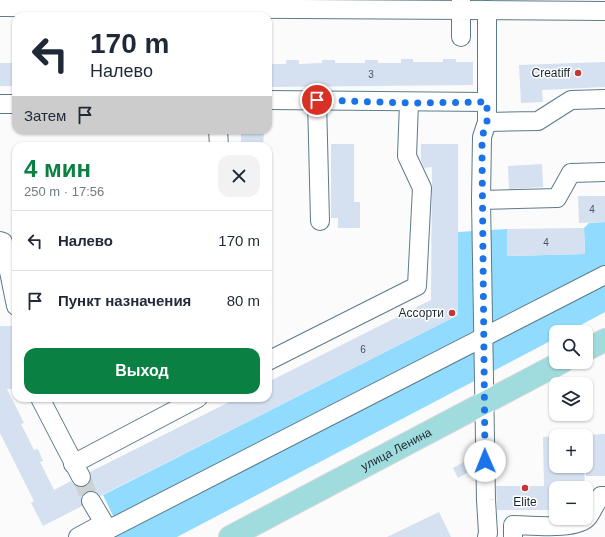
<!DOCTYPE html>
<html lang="ru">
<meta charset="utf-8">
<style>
:root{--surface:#fff;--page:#f2f2f3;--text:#1f2937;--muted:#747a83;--line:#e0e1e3;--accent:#0b8043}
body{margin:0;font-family:Arial,sans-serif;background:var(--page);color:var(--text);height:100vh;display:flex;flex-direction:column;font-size:15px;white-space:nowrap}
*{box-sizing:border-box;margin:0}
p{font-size:13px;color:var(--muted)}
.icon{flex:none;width:22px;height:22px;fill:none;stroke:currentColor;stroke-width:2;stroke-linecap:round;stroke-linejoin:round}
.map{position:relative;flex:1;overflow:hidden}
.drawer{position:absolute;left:12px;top:142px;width:260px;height:260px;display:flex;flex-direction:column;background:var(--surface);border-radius:12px;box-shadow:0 1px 3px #0004}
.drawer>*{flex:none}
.banner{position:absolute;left:12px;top:12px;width:260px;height:122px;border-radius:12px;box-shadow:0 1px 3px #0004;background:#fff;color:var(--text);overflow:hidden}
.controls{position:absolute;left:549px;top:325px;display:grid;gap:8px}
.controls a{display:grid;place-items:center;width:44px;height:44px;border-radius:8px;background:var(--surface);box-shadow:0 1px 3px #0004;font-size:20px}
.pin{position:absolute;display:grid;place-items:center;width:34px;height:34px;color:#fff;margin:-17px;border:2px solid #fff;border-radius:50%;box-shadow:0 1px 4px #0007}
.me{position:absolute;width:44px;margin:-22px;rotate:359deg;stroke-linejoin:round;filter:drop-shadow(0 0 3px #0008)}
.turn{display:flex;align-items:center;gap:14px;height:84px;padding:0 12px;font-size:18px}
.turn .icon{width:52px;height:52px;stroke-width:2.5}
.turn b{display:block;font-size:28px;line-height:34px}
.then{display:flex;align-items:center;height:38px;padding:0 12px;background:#0003;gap:8px;font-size:15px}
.round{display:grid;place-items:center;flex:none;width:42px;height:42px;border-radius:12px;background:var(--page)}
.head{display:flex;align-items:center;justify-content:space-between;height:68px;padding:0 12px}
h1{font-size:24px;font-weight:700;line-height:30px;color:var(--accent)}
.action{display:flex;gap:8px;margin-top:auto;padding:8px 12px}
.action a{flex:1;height:46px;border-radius:12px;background:var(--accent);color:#fff;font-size:16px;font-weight:700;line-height:46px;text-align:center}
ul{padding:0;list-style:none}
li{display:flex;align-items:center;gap:12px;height:60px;padding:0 12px;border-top:1px solid var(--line)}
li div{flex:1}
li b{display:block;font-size:15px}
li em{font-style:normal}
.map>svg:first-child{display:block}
.green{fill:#90dbfe}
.building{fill:#d5e0f0}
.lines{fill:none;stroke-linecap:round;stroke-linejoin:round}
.minor-tunnel{stroke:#ced1d2;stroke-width:18;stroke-dasharray:18 9;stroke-linecap:butt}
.minor-casing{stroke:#5b7b8a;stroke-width:20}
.major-casing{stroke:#d6d8d9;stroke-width:24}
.minor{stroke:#fff;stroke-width:18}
.major{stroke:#a0dcdd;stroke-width:22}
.route{stroke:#1a73e8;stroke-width:7;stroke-dasharray:0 12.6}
.poi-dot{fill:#c63737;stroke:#fff;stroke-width:1.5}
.labels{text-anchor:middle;stroke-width:3;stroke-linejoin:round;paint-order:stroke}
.number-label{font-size:10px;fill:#49555e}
.poi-label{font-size:12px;fill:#1a272e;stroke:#fff;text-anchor:end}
.street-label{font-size:12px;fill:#1a272e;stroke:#fff}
</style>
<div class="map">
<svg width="605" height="537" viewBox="0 0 605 537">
<rect width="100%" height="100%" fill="#fbfbfb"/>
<!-- green -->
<polygon class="green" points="605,222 605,312 568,332 556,332 556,338 177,537 112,537 121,532 103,495 458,315 458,232 507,229 508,256 585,254 584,228 589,223"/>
<!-- building -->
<g class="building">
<polygon points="401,59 413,59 413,62 443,62 443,59 456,59 456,62 473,62 473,85 268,87 268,64 286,64 286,60 299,60 299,64 322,63 322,60 335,60 335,63 365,63 365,60 378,60 378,63 401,63"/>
<polygon points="605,62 605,87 542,90 543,102 521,103 519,65"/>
<rect x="0" y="63" width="16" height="23"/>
<polygon points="241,130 264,130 263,146 241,146"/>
<polygon points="331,144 354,144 354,202 360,202 360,228 338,228 338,218 331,218"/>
<polygon points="421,144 458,144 458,315 100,496 96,492 86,492 82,496 82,506 43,526 31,503 34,501 0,433 0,326 14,326 16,347 14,346 13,376 16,376 16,389 7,389 24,423 21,424 34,450 38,449 43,461 40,462 54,490 71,481 76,486 85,486 90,482 90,472 237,398 268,398 268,382 431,300 432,167 424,168 421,160"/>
<polygon points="542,164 543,187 509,189 508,166"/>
<polygon points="578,196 605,196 605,222 579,223"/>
<polygon points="584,228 585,254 507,256 507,229"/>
<polygon points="605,434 605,476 586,476 586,435"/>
<polygon points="556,436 556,466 584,466 585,488 556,488 556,510 497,510 496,486 544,486 543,437"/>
<polygon points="464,462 469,472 458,478 453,468"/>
<polygon points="439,512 451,537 387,537"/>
</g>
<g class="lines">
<!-- minor-tunnel -->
<polyline class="minor-tunnel" points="81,477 91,501"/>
<defs>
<g id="minor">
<polyline points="0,7 605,11"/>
<polyline points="461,37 461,0"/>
<polyline points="268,100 487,102"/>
<polyline points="317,100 320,221"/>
<polyline points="0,104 16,104"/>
<polyline points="487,122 538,121 571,100 605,99"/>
<polyline points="218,130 219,146"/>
<polyline points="481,200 557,198 571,173 605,172"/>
<polyline points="0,241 3,242 16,306"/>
<polyline points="268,361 417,286 422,188 407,156 409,103"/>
<polyline points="40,398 81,477"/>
<polyline points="73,464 198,398"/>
<polyline points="78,537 104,523 91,501"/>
<polyline points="94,537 605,275"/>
<polyline points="487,537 488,533 486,500 481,200 482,137 487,122 487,10"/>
<path d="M 513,537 L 513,525 C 529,525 577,531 588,517 C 593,511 595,503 601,496 L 605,496"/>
</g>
<g id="major">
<polyline points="586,350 605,340"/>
<path id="s1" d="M 230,537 L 562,362"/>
</g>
</defs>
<!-- minor casing -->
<use href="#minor" class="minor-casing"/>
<!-- major casing -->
<use href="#major" class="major-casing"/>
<!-- minor -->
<use href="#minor" class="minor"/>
<!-- major -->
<use href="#major" class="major"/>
</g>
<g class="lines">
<!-- route -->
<polyline class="route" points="317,100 409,103 487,102 487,122 482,137 482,152 485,461"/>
</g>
<!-- markers -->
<g class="poi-dot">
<circle cx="578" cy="73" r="4"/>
<circle cx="452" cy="313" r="4"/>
<circle cx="525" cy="488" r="4"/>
</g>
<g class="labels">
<!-- number labels -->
<g class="number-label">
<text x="371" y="78">3</text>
<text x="592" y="213">4</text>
<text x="546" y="246">4</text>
<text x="363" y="353">6</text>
</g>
<!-- poi labels -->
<g class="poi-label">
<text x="570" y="77">Creatiff</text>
<text x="444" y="317">Ассорти</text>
<text x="525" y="506" text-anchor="middle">Elite</text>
</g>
<!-- street labels -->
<g class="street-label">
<text dy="4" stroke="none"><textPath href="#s1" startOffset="188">улица Ленина</textPath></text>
</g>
</g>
</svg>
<div class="controls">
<a><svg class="icon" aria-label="search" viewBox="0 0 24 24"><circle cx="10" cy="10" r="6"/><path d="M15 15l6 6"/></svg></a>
<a><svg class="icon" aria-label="layers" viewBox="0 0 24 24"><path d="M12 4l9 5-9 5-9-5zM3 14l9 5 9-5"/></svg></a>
<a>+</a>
<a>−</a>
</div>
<div class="pin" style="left:317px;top:100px;background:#d93025"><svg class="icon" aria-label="arrive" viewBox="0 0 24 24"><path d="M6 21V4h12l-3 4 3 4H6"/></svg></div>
<svg class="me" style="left:485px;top:461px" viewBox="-20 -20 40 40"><circle r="19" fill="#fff"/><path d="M0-13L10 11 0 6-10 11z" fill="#1a73e8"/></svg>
<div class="banner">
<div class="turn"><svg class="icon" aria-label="left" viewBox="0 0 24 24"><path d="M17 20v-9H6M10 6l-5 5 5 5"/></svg><div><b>170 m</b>Налево</div></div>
<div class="then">Затем<svg class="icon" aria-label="arrive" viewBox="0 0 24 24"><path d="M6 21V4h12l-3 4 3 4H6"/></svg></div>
</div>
<section class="drawer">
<div class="head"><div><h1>4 мин</h1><p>250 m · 17:56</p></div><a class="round"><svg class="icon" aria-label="close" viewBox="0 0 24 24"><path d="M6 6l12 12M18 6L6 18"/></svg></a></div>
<ul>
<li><svg class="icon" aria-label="left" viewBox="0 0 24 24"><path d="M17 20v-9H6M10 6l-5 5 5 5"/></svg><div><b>Налево</b></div><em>170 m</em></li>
<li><svg class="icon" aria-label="arrive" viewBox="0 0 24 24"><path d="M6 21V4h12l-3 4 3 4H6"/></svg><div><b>Пункт назначения</b></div><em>80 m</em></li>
</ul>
<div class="action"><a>Выход</a></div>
</section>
</div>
